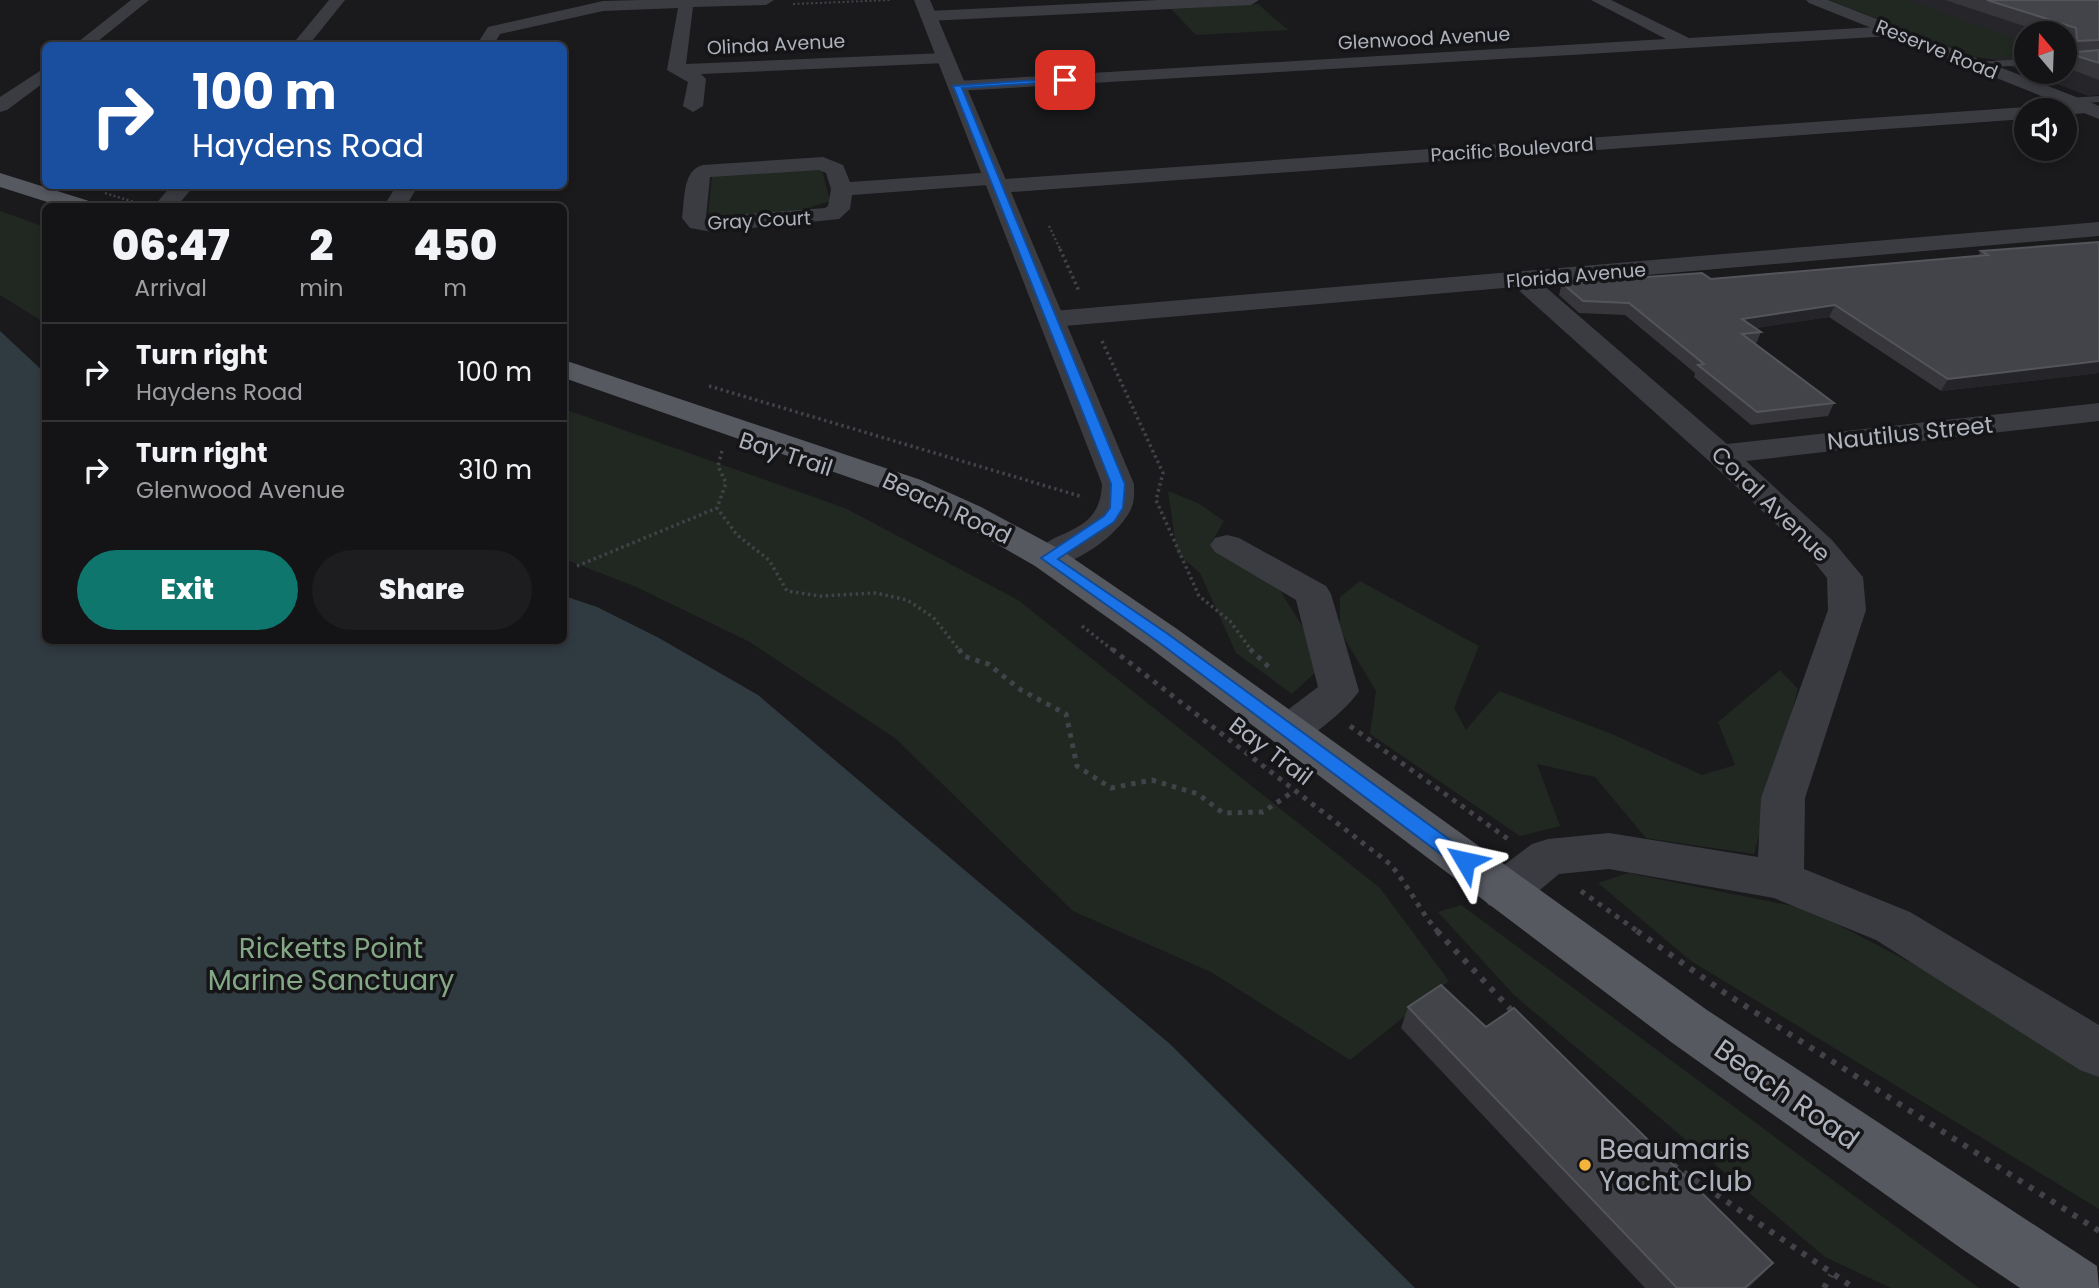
<!DOCTYPE html>
<style>
:root{--surface:#141416;--page:#1d1d1f;--text:#f1f3f6;--muted:#9d9ea1;--line:#333335;--accent:#0f766e}
body{margin:0;font-family:Poppins,sans-serif;background:var(--page);color:var(--text);height:100vh;display:flex;flex-direction:column;font-size:26px;white-space:nowrap}
*{box-sizing:border-box;margin:0}
p{font-size:23px;color:var(--muted)}
.icon{flex:none;width:38px;height:38px;fill:none;stroke:currentColor;stroke-width:2;stroke-linecap:round;stroke-linejoin:round}
.map{position:relative;flex:1;overflow:hidden}
.panel{position:absolute;left:42px;top:203px;width:525px;height:441px;display:flex;flex-direction:column;background:var(--surface);border-radius:10px;box-shadow:0 4px 10px #0003,0 0 0 2px var(--line)}
.panel>*{flex:none}
.guide{position:absolute;left:42px;top:42px;width:525px;height:147px;border-radius:10px;box-shadow:0 4px 10px #0003,0 0 0 2px var(--line);background:#1a4fa0;color:#fff;overflow:hidden}
.needle{width:46px;rotate:341deg}
.buttons{position:absolute;left:2014px;top:21px;display:grid;gap:14px}
.buttons a{display:grid;place-items:center;width:63px;height:63px;border-radius:50%;background:var(--surface);box-shadow:0 4px 10px #0003,0 0 0 2px var(--line);font-size:35px}
.pin{position:absolute;display:grid;place-items:center;width:60px;height:60px;color:#fff;margin:-30px;border-radius:14px;box-shadow:0 4px 10px #0006}
.me{position:absolute;width:77px;margin:-38px;rotate:306deg;stroke-linejoin:round;filter:drop-shadow(0 0 5px #0008)}
.turn{display:flex;align-items:center;gap:24px;height:147px;padding:0 35px;font-size:32px}
.turn .icon{width:91px;height:91px;stroke-width:2.5}
.turn b{display:block;font-size:49px;line-height:60px}
.eta{display:flex;justify-content:space-evenly;align-items:center;height:119px;text-align:center}
.eta b{font-size:42px;font-weight:800;line-height:49px}
.cta{display:flex;gap:14px;margin-top:auto;padding:14px 35px}
.cta a{flex:1;height:80px;border-radius:42px;background:var(--accent);color:#fff;font-size:28px;font-weight:800;line-height:80px;text-align:center}
.cta a+a{background:var(--page);color:var(--text)}
ul{padding:0;list-style:none}
li{display:flex;align-items:center;gap:21px;height:98px;padding:0 35px;border-top:2px solid var(--line)}
li div{flex:1}
li b{display:block;font-size:26px}
li em{font-style:normal}
.map>svg:first-child{display:block}
.built{fill:#26262a;fill-rule:evenodd}
.green{fill:#202821}
.water{fill:#303a41}
.lines{fill:none;stroke-linecap:round;stroke-linejoin:round}
.path-far4{stroke:#414349;stroke-width:2;stroke-dasharray:2 2.5;stroke-linecap:butt}
.path-far3{stroke:#414349;stroke-width:2.5;stroke-dasharray:2 2.5;stroke-linecap:butt}
.path-far2{stroke:#414349;stroke-width:3.5;stroke-dasharray:2.5 3.5;stroke-linecap:butt}
.path-far1{stroke:#414349;stroke-width:5;stroke-dasharray:4.5 6;stroke-linecap:butt}
.path{stroke:#414349;stroke-width:6;stroke-dasharray:5 8;stroke-linecap:butt}
.service{fill:#3b3c42;fill-rule:evenodd}
.minor{fill:#3b3c42;fill-rule:evenodd}
.tertiary{fill:#3b3c42;fill-rule:evenodd}
.primary{fill:#575961;fill-rule:evenodd}
.wall{fill:#36363b}
.shaded-wall{fill:#252529}
.building{fill:#434449;stroke:#53555b;stroke-width:2}
.route{fill:#1a73e8;stroke:#114b97;stroke-width:2}
.poi-dot{fill:#f4b43b;stroke:#151518;stroke-width:2.5}
.labels{text-anchor:middle;stroke-width:7;stroke-linejoin:round;paint-order:stroke}
.far-street-label{font-size:19px;fill:#adb2bc;stroke:#151518}
.street-label{font-size:23px;fill:#adb2bc;stroke:#151518}
.near-park-label{font-size:28px;fill:#84a786;stroke:#151518}
.near-street-label{font-size:28px;fill:#adb2bc;stroke:#151518}
.near-poi-label{font-size:28px;fill:#adb2bc;stroke:#151518;text-anchor:start}
</style>
<div class="map">
<svg width="2099" height="1288" viewBox="0 0 2099 1288">
<rect width="100%" height="100%" fill="#1a1a1d"/>
<!-- built -->
<path class="built" d="M 1839,0 L 2099,0 L 2099,95 L 2088,96 ZM 2026,33 L 2065,33 L 2065,72 L 2026,72 Z"/>
<!-- green -->
<g class="green">
<polygon points="1829,0 1908,0 2026,43 2026,55 1989,59 1975,57"/>
<polygon points="1258,4 1288,30 1196,35 1171,9"/>
<polygon points="813,167 822,170 830,201 789,214 716,218 708,213 712,177 725,172"/>
<polygon points="0,211 45,227 45,323 0,295"/>
<polygon points="564,409 845,508 1018,600 1380,888 1449,981 1350,1060 1211,972 1073,911 895,738 748,641 634,586 564,559"/>
<polygon points="1168,491 1198,503 1224,521 1210,545 1276,584 1312,642 1321,667 1292,694 1236,653 1200,573 1177,553"/>
<polygon points="1360,581 1479,646 1454,708 1466,730 1499,691 1612,734 1702,775 1735,765 1718,722 1780,670 1798,689 1754,854 1646,838 1595,777 1537,764 1560,826 1520,836 1370,734 1376,691 1340,631 1340,597"/>
<polygon points="1628,873 1808,909 1969,993 2099,1072 2099,1209 1691,961 1598,883"/>
<polygon points="1461,905 1979,1288 1891,1288 1825,1257 1514,995 1438,912"/>
</g>
<!-- water -->
<polygon class="water" points="0,331 45,373 46,640 564,640 564,596 597,607 659,638 758,695 1170,1044 1415,1288 0,1288"/>
<g class="lines">
<!-- path-far4 -->
<polyline class="path-far4" points="793,4 890,0"/>
<!-- path-far3 -->
<g class="path-far3">
<polyline points="105,193 137,203"/>
<polyline points="1049,226 1061,251"/>
</g>
<!-- path-far2 -->
<g class="path-far2">
<polyline points="1060,249 1079,291"/>
<polyline points="1102,341 1163,473 1156,500 1199,596 1230,621 1252,651"/>
<polyline points="709,386 1083,497"/>
<polyline points="722,451 718,466 726,483 717,508 737,535 769,560 787,591 820,596 876,593 907,600 933,617 960,651"/>
<polyline points="577,566 717,508"/>
<polyline points="1082,626 1114,651"/>
</g>
<!-- path-far1 -->
<g class="path-far1">
<polyline points="959,649 963,656 988,664 1021,690 1066,714 1077,766 1111,788 1152,780 1198,794 1223,813 1263,812 1294,791"/>
<path d="M 1112,649 L 1390,864 C 1409,886 1420,912 1439,933"/>
<polyline points="1250,649 1272,670"/>
<polyline points="1350,726 1508,839"/>
<polyline points="1581,891 1640,933"/>
</g>
<!-- path -->
<g class="path">
<polyline points="1437,931 1515,1014"/>
<polyline points="1637,931 1725,993 2099,1231"/>
<polyline points="1673,1165 1854,1288"/>
<polyline points="1824,1288 1831,1275"/>
</g>
<!-- service -->
<g class="service">
<polygon points="2099,55 2099,61 2065,63 2065,57"/>
<polygon points="2026,59 2026,65 1978,68 1974,65 1978,62"/>
<polygon points="2099,96 2099,102 2069,104 2064,101 2069,98"/>
</g>
<!-- minor -->
<g class="minor">
<polygon points="131,0 149,0 92,46 73,46"/>
<polygon points="329,0 345,0 308,46 291,46"/>
<polygon points="641,0 774,0 766,5 693,7 686,64 945,53 954,58 945,63 701,74 706,79 703,106 693,112 683,106 688,82 667,70 678,8 603,11 500,34 493,46 476,46 488,27 603,1"/>
<polygon points="1158,0 1259,0 1251,5 928,21 920,16 928,11"/>
<polygon points="1591,0 1611,0 1689,38 1892,26 1900,31 1892,36 957,91 948,86 957,81 1666,39"/>
<polygon points="46,67 46,81 7,110 0,112 0,97"/>
<polygon points="2088,102 2095,104 2098,108 2095,112 2065,115 2065,110 2050,110 2060,104"/>
<path d="M 2026,107 L 2034,110 L 2026,110 L 2026,119 L 998,193 L 990,191 L 988,185 L 852,195 L 850,209 L 839,219 L 712,232 L 690,228 L 682,218 C 685,200 682,170 703,165 L 823,157 L 843,165 L 850,182 L 995,172 L 1003,173 L 1005,179 ZM 819,170 L 826,173 L 831,189 L 828,206 L 825,208 L 706,217 L 710,177 Z"/>
<polygon points="171,186 194,186 177,206 154,206"/>
<polygon points="396,186 418,186 406,206 384,206"/>
<polygon points="2099,222 2099,236 1542,284 1727,444 2099,403 2099,421 1746,461 1832,540 1863,577 1866,610 1805,798 1804,869 1910,912 2099,1025 2099,1077 2080,1070 1876,940 1774,898 1609,869 1559,874 1522,905 1505,910 1488,905 1481,891 1488,877 1532,844 1548,839 1609,833 1758,857 1761,798 1828,610 1827,578 1808,554 1709,461 1515,287 1053,327 1044,325 1040,319 1044,313 1053,311"/>
<path d="M 1227,535 L 1239,538 L 1326,586 L 1331,594 L 1359,691 C 1350,706 1307,744 1289,745 C 1284,746 1278,743 1273,741 L 1267,731 L 1273,721 L 1318,687 L 1296,600 L 1215,552 L 1210,545 L 1215,538 Z"/>
</g>
<!-- tertiary -->
<g class="tertiary">
<path d="M 914,0 L 930,0 L 1134,484 C 1134,493 1135,502 1130,511 C 1116,538 1066,573 1035,566 L 1030,558 C 1052,526 1100,538 1102,484 Z"/>
<polygon points="1806,0 1828,0 2099,106 2099,119 1809,3"/>
</g>
<!-- primary -->
<g class="primary">
<polygon points="0,173 89,201 92,206 60,206 0,187"/>
<polygon points="564,360 921,480 981,507 1061,550 1177,629 1707,1010 2097,1266 2099,1288 2020,1288 1962,1249 1671,1042 1149,647 1035,566 957,521 897,494 564,378"/>
</g>
</g>
<!-- wall -->
<g class="wall">
<polygon points="1945,0 2099,0 2099,80 2070,69 2070,65 2076,54 2070,54 2070,41 2065,40 2065,33 2045,33"/>
<polygon points="2099,242 2099,373 1941,391 1829,317 1755,328 1761,332 1756,344 1834,403 1828,416 1751,425 1694,377 1695,373 1625,315 1579,313 1559,295 1562,283 1711,279 1978,256 1981,251"/>
<polygon points="1408,1007 1486,1027 1773,1263 1749,1288 1645,1288 1401,1028"/>
</g>
<!-- shaded-wall -->
<g class="shaded-wall">
<polygon points="1835,305 1829,317 1737,331 1742,319"/>
<polygon points="2099,361 2099,373 1941,391 1948,379"/>
<polygon points="1773,1263 1749,1288 1745,1288"/>
</g>
<!-- building -->
<g class="building">
<polygon points="1987,0 2099,0 2099,40 2077,41 2076,28"/>
<polygon points="2099,50 2099,63 2077,56 2077,52"/>
<polygon points="2099,242 2099,361 1948,379 1835,305 1742,319 1761,332 1742,334 1834,403 1757,412 1698,365 1704,364 1629,303 1583,301 1562,283 1702,273 1711,279 1988,255 1981,251"/>
<polygon points="1441,985 1486,1027 1514,1008 1773,1263 1745,1288 1677,1288 1408,1007"/>
</g>
<!-- route -->
<polygon class="route" points="1065,78 1068,81 962,88 1125,484 1123,508 1114,522 1058,559 1168,634 1472,856 1475,861 1472,867 1465,869 1458,867 1157,641 1041,558 1104,516 1110,508 1111,484 953,86"/>
<!-- markers -->
<circle class="poi-dot" cx="1585" cy="1165" r="7"/>
<g class="labels">
<!-- far-street labels -->
<g class="far-street-label">
<text transform="translate(1424 38) rotate(-3)" y="7">Glenwood Avenue</text>
<text transform="translate(776 44) rotate(-3)" y="7">Olinda Avenue</text>
<text transform="translate(1937 49) rotate(22)" y="7">Reserve Road</text>
<text transform="translate(1512 149) rotate(-4)" y="7">Pacific Boulevard</text>
<text transform="translate(759 220) rotate(-3)" y="7">Gray Court</text>
<text transform="translate(1576 275) rotate(-5)" y="7">Florida Avenue</text>
</g>
<!-- street labels -->
<g class="street-label">
<text transform="translate(1910 433) rotate(-6)" y="8">Nautilus Street</text>
<text transform="translate(786 454) rotate(18)" y="8">Bay Trail</text>
<text transform="translate(1771 504) rotate(44)" y="8">Coral Avenue</text>
<text transform="translate(947 508) rotate(25)" y="8">Beach Road</text>
<text transform="translate(1271 751) rotate(37)" y="8">Bay Trail</text>
</g>
<!-- near-park labels -->
<g class="near-park-label">
<text x="331" y="958">Ricketts Point<tspan x="331" dy="32">Marine Sanctuary</tspan></text>
</g>
<!-- near-street labels -->
<g class="near-street-label">
<text transform="translate(1787 1094) rotate(35)" y="10">Beach Road</text>
</g>
<!-- near-poi labels -->
<g class="near-poi-label">
<text x="1599" y="1159">Beaumaris<tspan x="1599" dy="32">Yacht Club</tspan></text>
</g>
</g>
</svg>
<div class="buttons">
<a><svg class="needle" viewBox="-14 -14 28 28"><path d="M0-13l5 13h-10z" fill="#e53935"/><path d="M0 13l5-13h-10z" fill="#9d9ea1"/></svg></a>
<a><svg class="icon" aria-label="sound" viewBox="0 0 24 24"><path d="M4 9h4l5-4v14l-5-4H4zM17 9q2 3 0 6"/></svg></a>
</div>
<div class="pin" style="left:1065px;top:80px;background:#d93025"><svg class="icon" aria-label="arrive" viewBox="0 0 24 24"><path d="M6 21V4h12l-3 4 3 4H6"/></svg></div>
<svg class="me" style="left:1465px;top:861px" viewBox="-20 -20 40 40"><path d="M0-17L14 15 0 8-14 15z" fill="#1a73e8" stroke="#fff" stroke-width="4"/></svg>
<div class="guide">
<div class="turn"><svg class="icon" aria-label="right" viewBox="0 0 24 24"><path d="M7 20v-9h11M14 6l5 5-5 5"/></svg><div><b>100 m</b>Haydens Road</div></div>
</div>
<section class="panel">
<div class="eta">
<div><b>06:47</b><p>Arrival</p></div>
<div><b>2</b><p>min</p></div>
<div><b>450</b><p>m</p></div>
</div>
<ul>
<li><svg class="icon" aria-label="right" viewBox="0 0 24 24"><path d="M7 20v-9h11M14 6l5 5-5 5"/></svg><div><b>Turn right</b><p>Haydens Road</p></div><em>100 m</em></li>
<li><svg class="icon" aria-label="right" viewBox="0 0 24 24"><path d="M7 20v-9h11M14 6l5 5-5 5"/></svg><div><b>Turn right</b><p>Glenwood Avenue</p></div><em>310 m</em></li>
</ul>
<div class="cta"><a>Exit</a><a>Share</a></div>
</section>
</div>
